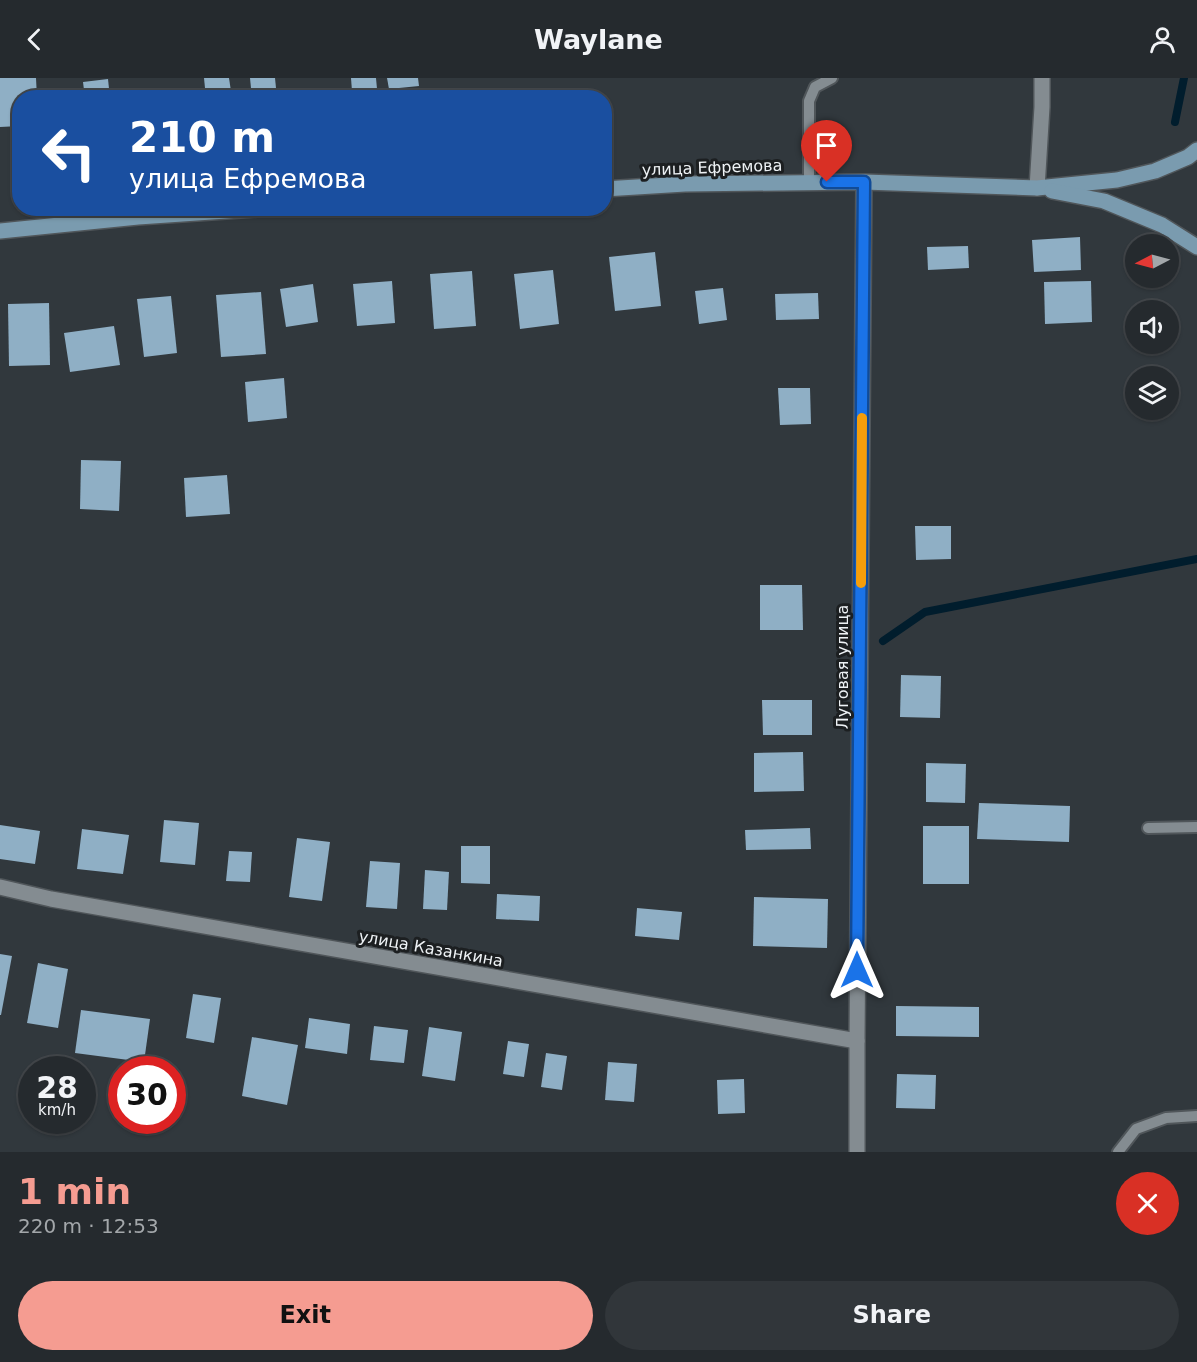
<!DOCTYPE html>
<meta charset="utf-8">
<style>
:root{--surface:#252a2e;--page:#31363a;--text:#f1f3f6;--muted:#a3a7aa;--line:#42464a;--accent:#f59c91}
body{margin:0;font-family:"DejaVu Sans",sans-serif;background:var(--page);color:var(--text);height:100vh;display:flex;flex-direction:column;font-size:22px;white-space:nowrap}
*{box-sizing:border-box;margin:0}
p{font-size:20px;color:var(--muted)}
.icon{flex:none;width:33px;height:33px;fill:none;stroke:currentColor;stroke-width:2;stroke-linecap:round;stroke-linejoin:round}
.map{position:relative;height:1074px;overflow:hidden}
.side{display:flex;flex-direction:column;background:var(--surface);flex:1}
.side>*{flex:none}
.guide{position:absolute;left:12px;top:12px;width:600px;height:126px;border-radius:24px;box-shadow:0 2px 4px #0004,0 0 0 2px var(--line);background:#1a4fa0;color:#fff;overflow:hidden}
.needle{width:39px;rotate:264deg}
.fabs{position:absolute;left:1125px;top:156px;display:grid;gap:12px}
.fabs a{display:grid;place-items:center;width:54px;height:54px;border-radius:50%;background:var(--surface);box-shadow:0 2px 4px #0004,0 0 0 2px var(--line);font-size:30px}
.speed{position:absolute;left:18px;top:978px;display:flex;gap:12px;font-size:30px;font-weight:700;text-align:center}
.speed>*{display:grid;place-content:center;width:78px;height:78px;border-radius:50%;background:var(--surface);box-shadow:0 2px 4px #0004,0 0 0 2px var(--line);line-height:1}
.speed small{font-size:15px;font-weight:400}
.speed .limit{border:9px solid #d22;background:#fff;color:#111}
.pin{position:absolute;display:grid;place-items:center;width:51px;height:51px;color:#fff;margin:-62px -26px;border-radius:50% 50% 50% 0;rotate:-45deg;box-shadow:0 0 6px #0007}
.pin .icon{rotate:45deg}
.me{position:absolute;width:66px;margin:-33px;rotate:0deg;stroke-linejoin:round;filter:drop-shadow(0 0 4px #0008)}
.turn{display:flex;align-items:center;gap:21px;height:126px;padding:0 18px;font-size:27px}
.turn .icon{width:78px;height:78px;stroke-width:2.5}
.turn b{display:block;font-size:42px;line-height:51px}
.round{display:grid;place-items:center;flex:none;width:63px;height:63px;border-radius:32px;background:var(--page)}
.headline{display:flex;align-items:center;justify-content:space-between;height:102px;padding:0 18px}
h1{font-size:36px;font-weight:700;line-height:45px;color:var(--accent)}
.cta{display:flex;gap:12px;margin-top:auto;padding:12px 18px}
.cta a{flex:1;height:69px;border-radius:36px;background:var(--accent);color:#111;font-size:24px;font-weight:700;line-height:69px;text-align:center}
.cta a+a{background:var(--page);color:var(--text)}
header{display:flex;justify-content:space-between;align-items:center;height:78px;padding:0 18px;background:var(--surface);font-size:27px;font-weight:700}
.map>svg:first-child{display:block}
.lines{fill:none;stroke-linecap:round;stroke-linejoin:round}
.stream{stroke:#011d2d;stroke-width:8}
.building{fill:#8fafc5}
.lane-casing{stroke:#50565a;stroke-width:14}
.street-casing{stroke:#50565a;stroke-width:18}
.secondary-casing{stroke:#50565a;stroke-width:18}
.lane{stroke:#848c91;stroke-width:10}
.street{stroke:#848c91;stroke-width:15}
.secondary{stroke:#7a9baf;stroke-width:15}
.route-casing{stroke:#114b97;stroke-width:15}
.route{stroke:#1a73e8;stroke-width:10}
.slow{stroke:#f59e0b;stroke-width:10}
.labels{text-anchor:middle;stroke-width:6;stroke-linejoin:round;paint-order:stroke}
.street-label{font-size:16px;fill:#eef2f5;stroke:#1c1f21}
</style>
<header><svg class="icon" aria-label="back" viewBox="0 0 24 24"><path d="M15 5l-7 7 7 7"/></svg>Waylane<svg class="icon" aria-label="person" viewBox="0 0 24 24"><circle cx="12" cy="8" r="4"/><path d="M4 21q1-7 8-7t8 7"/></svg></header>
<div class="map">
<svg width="1197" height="1074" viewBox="0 0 1197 1074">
<rect width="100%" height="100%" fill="#31383d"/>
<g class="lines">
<!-- stream -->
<g class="stream">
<polyline points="1175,44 1184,0"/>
<polyline points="883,563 925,534 1197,481"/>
</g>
</g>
<!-- building -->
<g class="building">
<polygon points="0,0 36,0 37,20 20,20 20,48 0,49"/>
<polygon points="204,0 229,0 232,20 206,20"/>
<polygon points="250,0 275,0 277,20 252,20"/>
<polygon points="351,0 376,0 377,11 352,13"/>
<polygon points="387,0 418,0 419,8 389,11"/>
<polygon points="108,1 110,20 85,20 83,4"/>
<polygon points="1080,159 1081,192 1034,194 1032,162"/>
<polygon points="968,168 969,190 928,192 927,169"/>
<polygon points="655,174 661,228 615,233 609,179"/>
<polygon points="553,192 559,246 520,251 514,196"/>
<polygon points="472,193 476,248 434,251 430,196"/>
<polygon points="392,203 395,245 357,248 353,206"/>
<polygon points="1091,203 1092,244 1045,246 1044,204"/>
<polygon points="313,206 318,244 286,249 280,211"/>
<polygon points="723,210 727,242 699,246 695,213"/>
<polygon points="261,214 266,276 221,279 216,217"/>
<polygon points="818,215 819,241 776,242 775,216"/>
<polygon points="171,218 177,275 144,279 137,221"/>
<polygon points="49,225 50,287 9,288 8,226"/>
<polygon points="114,248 120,287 70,294 64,255"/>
<polygon points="284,300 287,340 248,344 245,304"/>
<polygon points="778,310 810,310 811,346 780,347"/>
<polygon points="81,382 121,383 119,433 80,431"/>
<polygon points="227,397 230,436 186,439 184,400"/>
<polygon points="915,448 951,448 951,481 916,482"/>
<polygon points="760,507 802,507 803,552 760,552"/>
<polygon points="901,597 941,598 940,640 900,639"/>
<polygon points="762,622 812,622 812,657 763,657"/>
<polygon points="803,674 804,713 754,714 754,675"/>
<polygon points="926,685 966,686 965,725 926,724"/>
<polygon points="979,725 1070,728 1069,764 977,761"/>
<polygon points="164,742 199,745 195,787 160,784"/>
<polygon points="0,747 40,753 35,786 0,781"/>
<rect x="923" y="748" width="46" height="58"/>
<polygon points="810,750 811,771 746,772 745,752"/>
<polygon points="82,751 129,757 123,796 77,791"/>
<polygon points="297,760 330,764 322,823 289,819"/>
<polygon points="461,768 490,768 490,806 461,805"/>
<polygon points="229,773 252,774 250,804 226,803"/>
<polygon points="370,783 400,785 397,831 366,829"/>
<polygon points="425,792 449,794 447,832 423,831"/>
<polygon points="497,816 540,818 539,843 496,841"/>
<polygon points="754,819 828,821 827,870 753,868"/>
<polygon points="637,830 682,834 679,862 635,858"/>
<polygon points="0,876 12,878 1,937 0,937"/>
<polygon points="38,885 68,891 58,950 27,945"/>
<polygon points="193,916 221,920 214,965 186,960"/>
<polygon points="896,928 979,929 979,959 896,958"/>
<polygon points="81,932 150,941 144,984 75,975"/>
<polygon points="309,940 350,946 347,976 305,970"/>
<polygon points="374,948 408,952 404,985 370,982"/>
<polygon points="429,949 462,954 455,1003 422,998"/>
<polygon points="252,959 298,967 287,1027 242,1018"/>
<polygon points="508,963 529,966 524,999 503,996"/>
<polygon points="546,975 567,978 562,1012 541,1009"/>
<polygon points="608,984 637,986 634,1024 605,1022"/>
<polygon points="897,996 936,997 935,1031 896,1030"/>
<polygon points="744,1001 745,1035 718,1036 717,1002"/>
</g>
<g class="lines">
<defs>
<g id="lane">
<polyline points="809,104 809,23 815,9 832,0"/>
<polyline points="1148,750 1197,749"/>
<polyline points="1118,1074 1136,1051 1166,1040 1197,1038"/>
</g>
<g id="street">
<polyline points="1037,110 1042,29 1042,0"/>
<polyline points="0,809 51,821 857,963"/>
<polyline points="857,1074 857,963 864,104"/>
</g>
<g id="secondary">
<polyline points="604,111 685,106 864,104 1037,110 1117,102 1155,93 1188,79 1197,72"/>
<polyline points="1052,113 1104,123 1162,147 1197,169"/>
<polyline points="0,153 138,139 272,130"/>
</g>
</defs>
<!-- lane casing -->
<use href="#lane" class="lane-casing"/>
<!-- street casing -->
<use href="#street" class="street-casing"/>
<!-- secondary casing -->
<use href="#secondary" class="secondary-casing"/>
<!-- lane -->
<use href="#lane" class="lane"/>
<!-- street -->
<use href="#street" class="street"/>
<!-- secondary -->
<use href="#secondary" class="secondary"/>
</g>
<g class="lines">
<defs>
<polyline id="route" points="827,104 864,104 857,892"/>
</defs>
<!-- route casing -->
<use href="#route" class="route-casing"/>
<!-- route -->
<use href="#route" class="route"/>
<!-- slow -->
<polyline class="slow" points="861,505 862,340"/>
</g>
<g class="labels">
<!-- street labels -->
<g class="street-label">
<text transform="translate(712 89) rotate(-2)" y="6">улица Ефремова</text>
<text transform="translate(842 589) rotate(-90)" y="6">Луговая улица</text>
<text transform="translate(431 870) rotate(10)" y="6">улица Казанкина</text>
</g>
</g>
</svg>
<div class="fabs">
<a><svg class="needle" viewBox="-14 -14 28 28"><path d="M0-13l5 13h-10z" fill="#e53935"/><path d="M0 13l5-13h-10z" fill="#a3a7aa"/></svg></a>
<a><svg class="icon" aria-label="sound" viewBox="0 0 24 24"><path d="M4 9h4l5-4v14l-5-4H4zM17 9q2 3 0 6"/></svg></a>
<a><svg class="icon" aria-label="layers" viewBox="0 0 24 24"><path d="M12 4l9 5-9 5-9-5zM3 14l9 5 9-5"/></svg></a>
</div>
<div class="speed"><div>28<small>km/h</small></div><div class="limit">30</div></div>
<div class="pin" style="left:827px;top:104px;background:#d93025"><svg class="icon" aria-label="arrive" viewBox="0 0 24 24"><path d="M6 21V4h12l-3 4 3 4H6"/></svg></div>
<svg class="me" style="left:857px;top:892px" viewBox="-20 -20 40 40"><path d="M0-17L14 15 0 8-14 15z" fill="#1a73e8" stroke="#fff" stroke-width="4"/></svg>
<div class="guide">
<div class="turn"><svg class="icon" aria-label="left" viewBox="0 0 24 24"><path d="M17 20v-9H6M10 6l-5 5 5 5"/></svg><div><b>210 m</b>улица Ефремова</div></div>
</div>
</div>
<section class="side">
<div class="headline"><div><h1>1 min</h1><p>220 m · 12:53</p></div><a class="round" style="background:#d93025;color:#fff"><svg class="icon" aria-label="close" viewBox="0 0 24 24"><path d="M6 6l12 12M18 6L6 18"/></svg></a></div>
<div class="cta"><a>Exit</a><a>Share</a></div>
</section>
